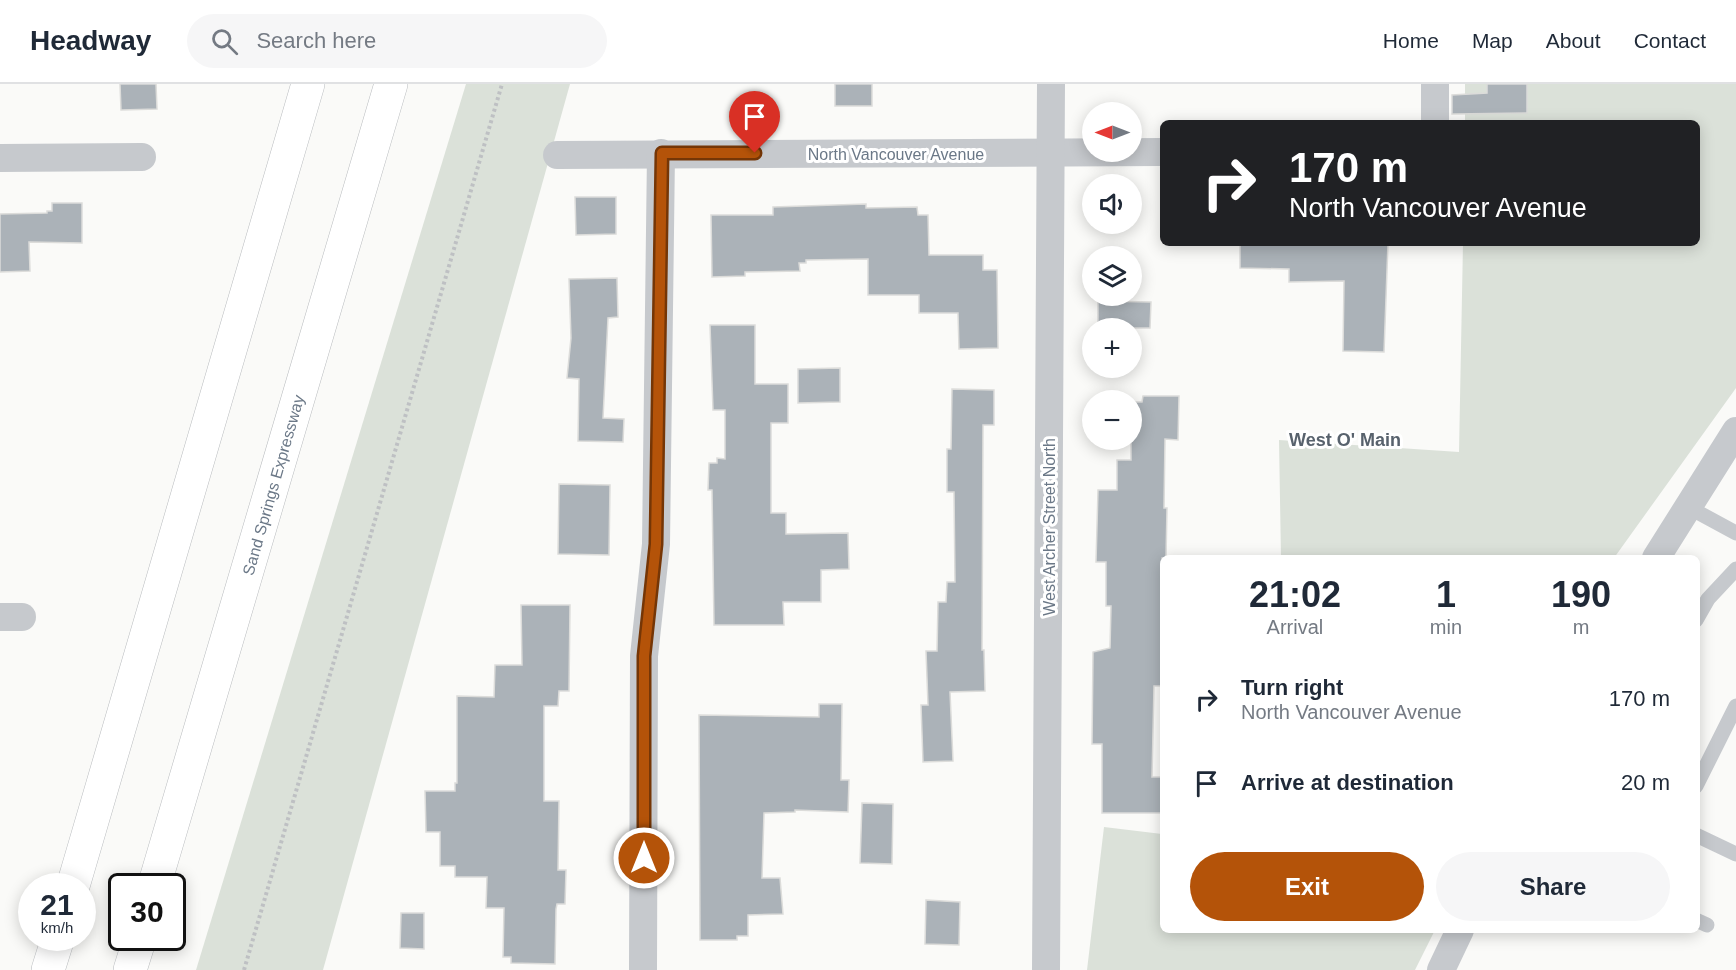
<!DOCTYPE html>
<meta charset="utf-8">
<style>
:root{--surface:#fff;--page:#f6f6f7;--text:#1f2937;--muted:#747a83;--line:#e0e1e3;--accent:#b45309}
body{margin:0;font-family:Helvetica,sans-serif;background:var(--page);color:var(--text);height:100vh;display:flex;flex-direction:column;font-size:22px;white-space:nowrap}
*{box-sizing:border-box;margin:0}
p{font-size:20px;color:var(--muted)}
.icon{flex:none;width:33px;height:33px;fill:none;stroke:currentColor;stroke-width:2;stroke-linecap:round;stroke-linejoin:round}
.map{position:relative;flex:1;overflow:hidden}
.details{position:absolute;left:1160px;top:471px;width:540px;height:378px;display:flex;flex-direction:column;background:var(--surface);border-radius:9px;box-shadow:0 3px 15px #0003}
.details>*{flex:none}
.banner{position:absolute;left:1160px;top:36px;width:540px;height:126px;border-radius:9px;box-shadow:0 3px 15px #0003;background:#202124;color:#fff;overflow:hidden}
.needle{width:39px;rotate:270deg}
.tools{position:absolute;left:1082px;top:18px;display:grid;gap:12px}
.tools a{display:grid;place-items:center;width:60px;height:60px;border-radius:50%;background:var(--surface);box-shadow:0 3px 15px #0003;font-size:30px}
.speed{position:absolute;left:18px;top:789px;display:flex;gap:12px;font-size:30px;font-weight:700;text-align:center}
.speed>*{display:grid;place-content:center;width:78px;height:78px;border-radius:50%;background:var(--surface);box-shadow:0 3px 15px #0003;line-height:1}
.speed small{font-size:15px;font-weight:400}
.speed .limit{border:3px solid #111;border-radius:9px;background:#fff;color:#111}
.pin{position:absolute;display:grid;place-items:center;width:51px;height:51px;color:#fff;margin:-62px -26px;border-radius:50% 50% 50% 0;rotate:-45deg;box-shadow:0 0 6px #0007}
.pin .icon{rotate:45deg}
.me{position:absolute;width:66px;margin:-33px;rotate:0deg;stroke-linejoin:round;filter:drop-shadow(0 0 4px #0008)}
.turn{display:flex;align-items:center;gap:21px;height:126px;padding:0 30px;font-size:27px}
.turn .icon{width:78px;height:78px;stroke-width:2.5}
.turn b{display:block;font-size:42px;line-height:51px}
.eta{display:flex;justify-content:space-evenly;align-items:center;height:102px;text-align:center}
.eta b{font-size:36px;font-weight:800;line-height:42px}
.primary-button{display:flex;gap:12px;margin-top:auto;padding:12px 30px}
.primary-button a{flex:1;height:69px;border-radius:36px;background:var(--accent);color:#fff;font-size:24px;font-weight:800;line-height:69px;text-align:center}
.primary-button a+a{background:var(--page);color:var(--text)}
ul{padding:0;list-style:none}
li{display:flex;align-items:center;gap:18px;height:84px;padding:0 30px}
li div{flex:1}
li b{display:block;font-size:22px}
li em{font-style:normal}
header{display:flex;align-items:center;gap:36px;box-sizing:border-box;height:84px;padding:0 30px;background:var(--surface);border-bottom:2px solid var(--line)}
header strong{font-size:28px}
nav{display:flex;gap:33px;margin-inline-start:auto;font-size:21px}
.search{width:420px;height:54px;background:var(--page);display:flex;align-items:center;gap:15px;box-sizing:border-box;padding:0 21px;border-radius:33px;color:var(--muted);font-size:22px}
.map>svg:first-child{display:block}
.green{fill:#dbe1d9}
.building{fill:#abb2b8;stroke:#dcdcda;stroke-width:1.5}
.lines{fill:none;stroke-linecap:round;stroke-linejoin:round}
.highway-casing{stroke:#b9bcbf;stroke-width:34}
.path{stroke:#bec0c3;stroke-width:4;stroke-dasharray:3 3;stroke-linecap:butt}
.lane{stroke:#c6c9cd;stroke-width:15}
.street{stroke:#c6c9cd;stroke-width:28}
.highway{stroke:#fff;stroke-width:33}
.route-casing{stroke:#753606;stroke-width:15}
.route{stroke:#b45309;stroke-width:10}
.labels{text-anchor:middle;stroke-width:6;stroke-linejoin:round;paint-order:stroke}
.street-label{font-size:16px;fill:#6b7887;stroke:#fff}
.neighbourhood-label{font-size:18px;font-weight:bold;fill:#58626d;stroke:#fff}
</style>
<header>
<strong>Headway</strong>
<div class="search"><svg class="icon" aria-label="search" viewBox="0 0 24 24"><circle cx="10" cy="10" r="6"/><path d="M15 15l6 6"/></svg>Search here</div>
<nav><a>Home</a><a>Map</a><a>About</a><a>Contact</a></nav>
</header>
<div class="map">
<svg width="1736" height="886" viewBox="0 0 1736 886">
<rect width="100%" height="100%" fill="#fafaf8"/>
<!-- green -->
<g class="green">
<polygon points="466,0 570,0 323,886 196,886"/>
<polygon points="1465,0 1736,0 1736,304 1614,474 1281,474 1279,356 1459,368 1463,159 1696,159 1696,39 1465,39"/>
<polygon points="1104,743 1162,750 1162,846 1435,846 1415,886 1087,886"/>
</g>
<!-- building -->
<g class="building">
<polygon points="120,0 156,0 157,25 121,26"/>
<rect x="835" y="0" width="37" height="22"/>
<polygon points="1487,0 1527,0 1527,29 1452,30 1452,11 1487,9"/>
<polygon points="575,113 616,113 616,150 576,151"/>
<polygon points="52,119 82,119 82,159 29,158 30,187 0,188 0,130 47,129 47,127 52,127"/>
<polygon points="866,120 866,124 917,123 918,131 928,131 929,171 983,171 983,186 997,186 998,264 959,265 958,229 919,229 919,211 868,211 868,175 806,176 806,179 799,179 800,187 745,188 745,192 712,193 711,131 773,131 773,123"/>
<polygon points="1240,159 1388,159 1384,268 1343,267 1344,197 1289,198 1289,185 1240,184"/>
<polygon points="617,194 618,233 608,234 603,334 624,335 623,358 578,357 579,295 567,294 571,254 569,195"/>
<polygon points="1098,217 1151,218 1150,244 1098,244"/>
<polygon points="710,241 755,241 755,300 788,300 788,339 771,339 771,429 786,429 786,450 848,449 849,485 821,486 821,518 783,518 784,541 714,541 712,406 708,406 709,379 717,379 717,374 725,375 725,326 713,326"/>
<polygon points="840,284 840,318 798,319 798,285"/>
<polygon points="952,305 994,306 994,341 983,341 982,566 984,566 985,607 950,608 953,677 923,678 921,621 928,621 926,567 937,567 938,518 946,518 947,498 955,498 954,408 947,408 947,365 951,365"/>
<polygon points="1143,312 1179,312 1178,356 1165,355 1164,424 1167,424 1166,474 1162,474 1162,602 1154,602 1152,693 1162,693 1162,729 1102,729 1102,660 1092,660 1093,568 1110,564 1111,522 1106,522 1106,478 1096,478 1098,406 1117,406 1117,376 1131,376 1131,318 1142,318"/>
<polygon points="559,400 610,401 609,471 558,470"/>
<polygon points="521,521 570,521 569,607 559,607 558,622 544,622 544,717 559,717 558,786 566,786 565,820 557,820 556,825 555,880 511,879 511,873 503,873 504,824 486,824 487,793 455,793 455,782 440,782 440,748 426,748 425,707 455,707 455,699 457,699 457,612 494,613 495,581 522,581"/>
<polygon points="819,620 842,620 841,696 849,696 848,728 795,726 795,728 764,729 762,794 780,794 783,830 748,831 748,852 737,852 737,856 700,856 699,631 819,633"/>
<polygon points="862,719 893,720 892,780 860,779"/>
<polygon points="926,816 960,818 959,861 925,860"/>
<polygon points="401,829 424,829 424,865 400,864"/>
</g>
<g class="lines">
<defs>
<g id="highway">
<polyline points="73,802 308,0"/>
<polyline points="154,802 391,0"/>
<polyline points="48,886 58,854"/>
<polyline points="130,886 140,854"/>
</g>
</defs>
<!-- highway casing -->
<use href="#highway" class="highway-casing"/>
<!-- path -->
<polyline class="path" points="244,886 502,0"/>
<!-- lane -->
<g class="lane">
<polyline points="1688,423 1736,449"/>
<polyline points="1696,536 1708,515 1736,485"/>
<polyline points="1696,702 1736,622"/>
<polyline points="1696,751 1736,770"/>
<polyline points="1696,836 1707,841"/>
</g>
<!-- street -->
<g class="street">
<polyline points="1435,39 1435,0"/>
<polyline points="557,71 1162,68"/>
<polyline points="0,74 142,73"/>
<polyline points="1656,474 1736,347"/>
<polyline points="0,533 22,533"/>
<polyline points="643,886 644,572 656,460 661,69"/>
<polyline points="1046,886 1051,0"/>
<polyline points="1441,886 1460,846"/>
</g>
<!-- highway -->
<use href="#highway" class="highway"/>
</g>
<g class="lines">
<defs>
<polyline id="route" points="644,774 644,572 656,460 662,69 755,69"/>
</defs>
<!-- route casing -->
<use href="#route" class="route-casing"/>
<!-- route -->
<use href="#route" class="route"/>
</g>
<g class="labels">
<!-- street labels -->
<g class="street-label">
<text x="896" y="76">North Vancouver Avenue</text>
<text transform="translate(273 401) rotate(-74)" y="6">Sand Springs Expressway</text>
<text transform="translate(1049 443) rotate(-90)" y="6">West Archer Street North</text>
</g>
<!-- neighbourhood labels -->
<g class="neighbourhood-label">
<text x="1345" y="362">West O' Main</text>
</g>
</g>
</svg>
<div class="tools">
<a><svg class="needle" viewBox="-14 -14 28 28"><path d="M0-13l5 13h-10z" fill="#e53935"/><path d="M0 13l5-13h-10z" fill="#747a83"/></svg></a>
<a><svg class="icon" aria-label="sound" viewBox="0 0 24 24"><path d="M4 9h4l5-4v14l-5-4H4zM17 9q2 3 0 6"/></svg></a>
<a><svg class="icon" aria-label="layers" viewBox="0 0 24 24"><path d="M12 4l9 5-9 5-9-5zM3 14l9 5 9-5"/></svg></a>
<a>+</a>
<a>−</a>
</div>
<div class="speed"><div>21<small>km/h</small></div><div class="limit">30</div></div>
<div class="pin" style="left:755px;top:69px;background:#d93025"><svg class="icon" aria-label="arrive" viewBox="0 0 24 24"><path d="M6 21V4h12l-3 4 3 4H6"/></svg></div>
<svg class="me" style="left:644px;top:774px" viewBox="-20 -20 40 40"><circle r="17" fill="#b45309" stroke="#fff" stroke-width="3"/><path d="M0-11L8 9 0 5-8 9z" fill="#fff"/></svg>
<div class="banner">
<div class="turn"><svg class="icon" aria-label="right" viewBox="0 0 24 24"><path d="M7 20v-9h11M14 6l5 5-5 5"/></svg><div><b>170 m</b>North Vancouver Avenue</div></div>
</div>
<section class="details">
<div class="eta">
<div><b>21:02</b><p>Arrival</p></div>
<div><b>1</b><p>min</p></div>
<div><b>190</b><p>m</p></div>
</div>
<ul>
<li><svg class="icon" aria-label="right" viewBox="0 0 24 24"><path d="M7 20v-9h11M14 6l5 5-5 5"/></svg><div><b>Turn right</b><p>North Vancouver Avenue</p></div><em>170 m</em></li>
<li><svg class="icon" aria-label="arrive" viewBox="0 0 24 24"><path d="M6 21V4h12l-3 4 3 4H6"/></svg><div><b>Arrive at destination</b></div><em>20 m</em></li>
</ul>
<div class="primary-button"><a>Exit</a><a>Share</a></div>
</section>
</div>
